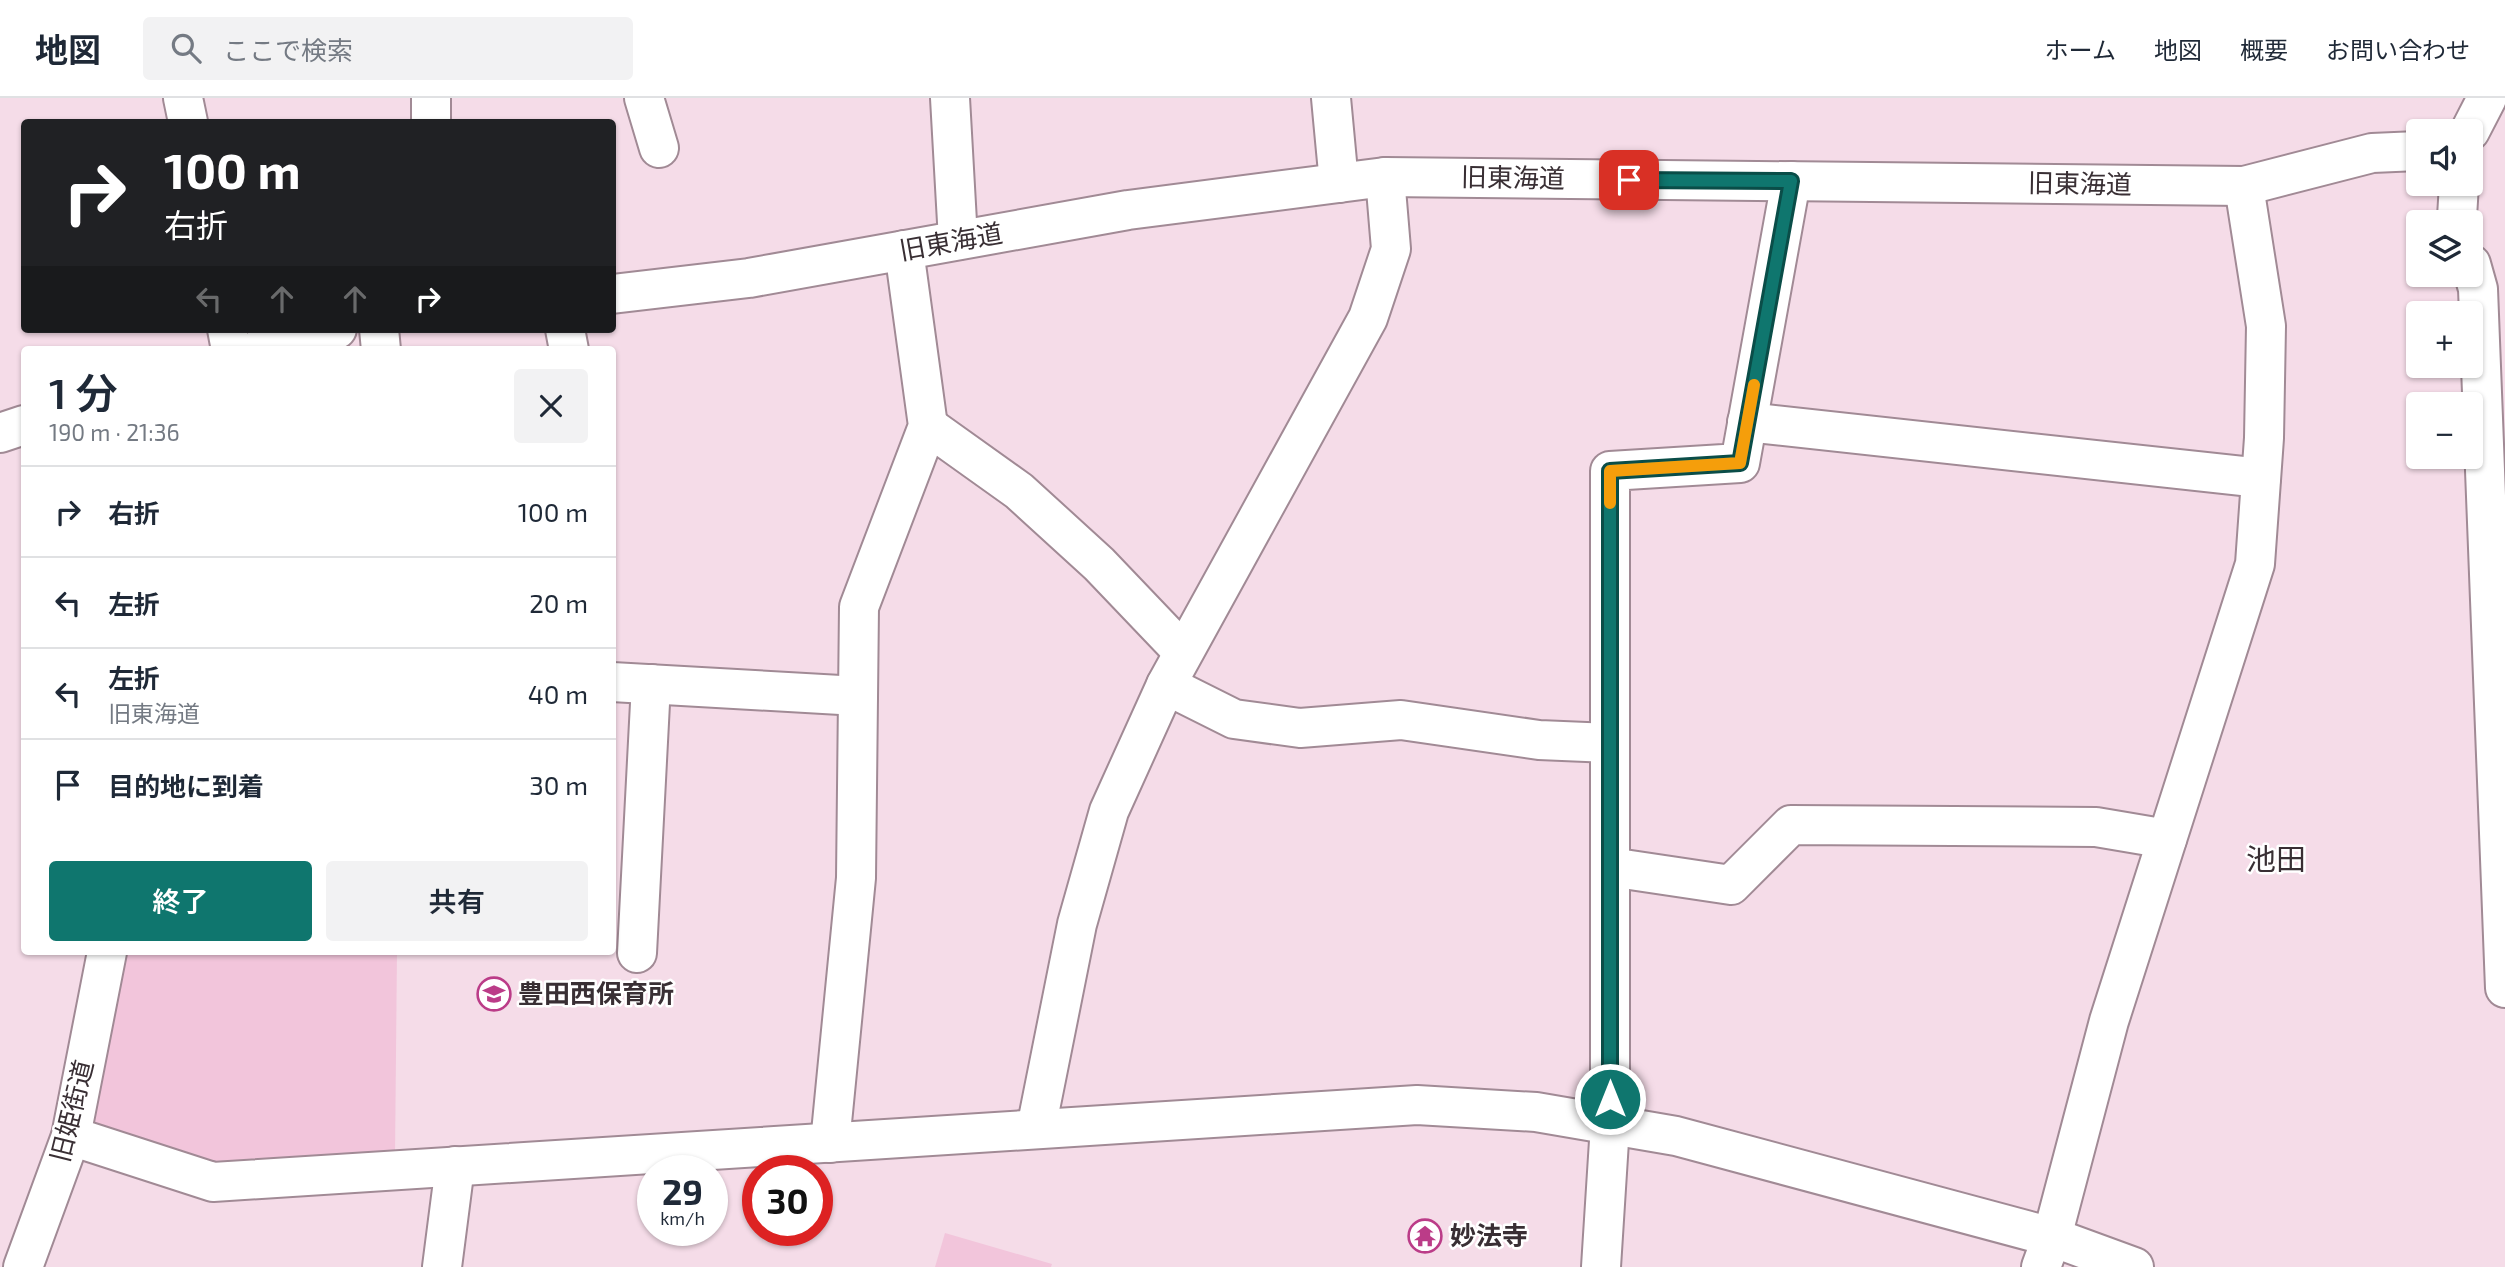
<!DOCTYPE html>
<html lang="ja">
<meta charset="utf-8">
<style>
:root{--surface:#fff;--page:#f2f2f3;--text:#1f2937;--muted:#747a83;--line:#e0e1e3;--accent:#0f766e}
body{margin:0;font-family:"Exo 2","Noto Sans JP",sans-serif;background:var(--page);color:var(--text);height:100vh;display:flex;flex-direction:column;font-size:26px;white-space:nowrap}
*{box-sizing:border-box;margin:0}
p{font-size:23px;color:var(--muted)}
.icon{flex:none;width:38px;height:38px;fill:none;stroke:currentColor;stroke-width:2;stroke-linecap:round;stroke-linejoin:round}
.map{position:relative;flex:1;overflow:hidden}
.side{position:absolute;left:21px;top:248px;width:595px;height:609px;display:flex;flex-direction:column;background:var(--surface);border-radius:7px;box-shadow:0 2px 5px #0004}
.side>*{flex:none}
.hud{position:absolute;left:21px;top:21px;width:595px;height:214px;border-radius:7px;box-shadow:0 2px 5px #0004;background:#202124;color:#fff;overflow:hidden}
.fabs{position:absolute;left:2406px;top:21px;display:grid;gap:14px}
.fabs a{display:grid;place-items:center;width:77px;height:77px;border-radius:7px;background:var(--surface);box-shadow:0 2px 5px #0004;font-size:35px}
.speed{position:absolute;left:637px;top:1057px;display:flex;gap:14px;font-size:35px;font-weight:700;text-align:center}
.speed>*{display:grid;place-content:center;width:91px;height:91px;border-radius:50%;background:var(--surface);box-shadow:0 2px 5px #0004;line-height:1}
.speed small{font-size:18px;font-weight:400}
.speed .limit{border:10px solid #d22;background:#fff;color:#111}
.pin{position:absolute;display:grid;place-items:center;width:60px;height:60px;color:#fff;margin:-30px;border-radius:14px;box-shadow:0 4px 10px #0006}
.me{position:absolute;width:77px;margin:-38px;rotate:0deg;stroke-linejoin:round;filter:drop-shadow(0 0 5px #0008)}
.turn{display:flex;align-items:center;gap:24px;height:147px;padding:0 28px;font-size:32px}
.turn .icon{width:91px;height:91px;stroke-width:2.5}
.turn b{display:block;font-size:49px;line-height:60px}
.lanes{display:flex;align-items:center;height:66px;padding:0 28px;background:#0003;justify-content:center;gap:35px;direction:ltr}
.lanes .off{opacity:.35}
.round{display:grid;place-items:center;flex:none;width:74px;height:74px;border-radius:7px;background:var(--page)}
.headline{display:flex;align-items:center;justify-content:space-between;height:119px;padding:0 28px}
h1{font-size:42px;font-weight:600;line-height:52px}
.cta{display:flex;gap:14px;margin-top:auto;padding:14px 28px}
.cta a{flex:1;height:80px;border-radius:7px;background:var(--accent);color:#fff;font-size:28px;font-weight:600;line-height:80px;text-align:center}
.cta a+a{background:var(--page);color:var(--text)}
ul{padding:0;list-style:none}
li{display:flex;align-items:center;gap:21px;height:91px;padding:0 28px;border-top:2px solid var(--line)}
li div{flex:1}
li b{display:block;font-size:26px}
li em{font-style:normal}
header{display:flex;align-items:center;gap:42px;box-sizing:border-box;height:98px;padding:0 35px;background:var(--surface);border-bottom:2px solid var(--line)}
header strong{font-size:33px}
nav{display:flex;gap:38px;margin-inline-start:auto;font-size:24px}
.search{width:490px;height:63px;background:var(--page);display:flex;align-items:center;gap:18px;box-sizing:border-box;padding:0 24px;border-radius:7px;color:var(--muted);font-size:26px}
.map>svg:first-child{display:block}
.green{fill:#f2c5db}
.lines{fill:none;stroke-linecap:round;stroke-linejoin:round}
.minor-casing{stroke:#a18a95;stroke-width:42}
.minor{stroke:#fff;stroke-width:38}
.route-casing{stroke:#0a4d48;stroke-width:18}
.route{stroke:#0f766e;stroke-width:12}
.slow{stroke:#f59e0b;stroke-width:12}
.labels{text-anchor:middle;stroke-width:5;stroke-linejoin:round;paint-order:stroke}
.street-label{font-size:26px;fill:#392f34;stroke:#fff}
.poi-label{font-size:26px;font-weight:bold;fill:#392f34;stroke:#fff;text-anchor:start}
.quarter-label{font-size:30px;fill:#392f34;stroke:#fff}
</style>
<header>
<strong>地図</strong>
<div class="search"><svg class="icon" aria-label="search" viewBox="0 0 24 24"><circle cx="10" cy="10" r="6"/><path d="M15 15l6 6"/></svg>ここで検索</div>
<nav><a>ホーム</a><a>地図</a><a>概要</a><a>お問い合わせ</a></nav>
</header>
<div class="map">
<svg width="2505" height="1169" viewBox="0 0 2505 1169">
<rect width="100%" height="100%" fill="#f5dce8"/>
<!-- green -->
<g class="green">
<polygon points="107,854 397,854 395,1059 218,1083 71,1038"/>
<polygon points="945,1135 1052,1166 1051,1169 935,1169"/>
</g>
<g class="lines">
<defs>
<g id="minor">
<polyline points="183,0 188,24"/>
<polyline points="644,0 659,50"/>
<polyline points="950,0 958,142"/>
<polyline points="1331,0 1339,85"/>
<polyline points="431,24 431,0"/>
<polyline points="2470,33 2487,0"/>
<polyline points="2459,124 2457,119 2459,86"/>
<polyline points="2471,166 2478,191 2505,890"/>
<polyline points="612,196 749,180 1128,112 1385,79 2244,88 2372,55 2418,53"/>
<polyline points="227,231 231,252"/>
<polyline points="379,231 381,252"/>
<polyline points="565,231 569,252"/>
<polyline points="257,252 337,231"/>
<polyline points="1747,324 2261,380"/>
<polyline points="928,328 1019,393 1099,466 1183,554"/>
<polyline points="0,335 24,327"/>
<polyline points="612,584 858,598"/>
<polyline points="1166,587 1234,621 1300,630 1401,622 1539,642 1610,645"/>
<polyline points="1610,769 1731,787 1791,727 2096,729 2167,741"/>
<polyline points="637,855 651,586"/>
<polyline points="1036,1031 1077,826 1109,713 1166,587 1368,220 1391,151 1385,79"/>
<polyline points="71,1038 213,1084 1417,1007 1536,1014 1676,1038 2052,1139 2134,1169"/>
<polyline points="830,1045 856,780 859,509 928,328 904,152"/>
<polyline points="23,1169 71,1038 107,854"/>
<polyline points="442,1169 455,1068"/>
<polyline points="1601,1169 1610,1027 1610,373 1740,365 1791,83"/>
<polyline points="2041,1169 2052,1139 2109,923 2255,466 2264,340 2266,228 2244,88"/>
</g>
</defs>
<!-- minor casing -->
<use href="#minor" class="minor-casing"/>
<!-- minor -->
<use href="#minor" class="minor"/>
</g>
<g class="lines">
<defs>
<polyline id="route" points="1610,1001 1610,373 1740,365 1791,83 1629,82"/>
</defs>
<!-- route casing -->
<use href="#route" class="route-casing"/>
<!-- route -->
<use href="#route" class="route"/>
<!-- slow -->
<polyline class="slow" points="1610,405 1610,373 1740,365 1754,287"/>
</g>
<!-- icons -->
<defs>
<symbol id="school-ring" viewBox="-11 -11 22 22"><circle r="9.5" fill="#fff" stroke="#bb3c88" stroke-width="1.5"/><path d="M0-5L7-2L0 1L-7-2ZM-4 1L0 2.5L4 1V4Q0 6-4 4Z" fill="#bb3c88"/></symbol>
<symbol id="temple-ring" viewBox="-11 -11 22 22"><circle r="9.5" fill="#fff" stroke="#bb3c88" stroke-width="1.5"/><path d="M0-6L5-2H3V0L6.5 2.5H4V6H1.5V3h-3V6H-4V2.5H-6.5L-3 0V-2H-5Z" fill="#bb3c88"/></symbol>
</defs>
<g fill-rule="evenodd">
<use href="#school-ring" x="475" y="877" width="38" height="38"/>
<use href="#temple-ring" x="1406" y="1119" width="38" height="38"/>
</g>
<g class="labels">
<!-- street labels -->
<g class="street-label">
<text transform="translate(1513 80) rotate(1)" y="9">旧東海道</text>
<text transform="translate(2080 86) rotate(1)" y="9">旧東海道</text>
<text transform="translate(951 144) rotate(-10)" y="9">旧東海道</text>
<text transform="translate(72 1013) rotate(-76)" y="9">旧姫街道</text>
</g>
<!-- poi labels -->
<g class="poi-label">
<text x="518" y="905">豊田西保育所</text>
<text x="1450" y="1147">妙法寺</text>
</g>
<!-- quarter labels -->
<g class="quarter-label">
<text x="2276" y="772">池田</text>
</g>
</g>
</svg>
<div class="fabs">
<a><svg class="icon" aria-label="sound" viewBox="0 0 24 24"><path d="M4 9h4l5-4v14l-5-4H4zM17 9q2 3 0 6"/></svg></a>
<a><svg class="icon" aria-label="layers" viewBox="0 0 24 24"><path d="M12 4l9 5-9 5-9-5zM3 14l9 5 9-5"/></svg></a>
<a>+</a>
<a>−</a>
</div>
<div class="speed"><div>29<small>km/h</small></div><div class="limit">30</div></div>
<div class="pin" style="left:1629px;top:82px;background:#d93025"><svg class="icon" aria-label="arrive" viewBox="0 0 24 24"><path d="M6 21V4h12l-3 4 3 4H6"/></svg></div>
<svg class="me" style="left:1610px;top:1001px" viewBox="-20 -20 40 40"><circle r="17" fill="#0f766e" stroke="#fff" stroke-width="3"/><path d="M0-11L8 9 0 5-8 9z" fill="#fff"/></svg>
<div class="hud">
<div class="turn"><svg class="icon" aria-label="right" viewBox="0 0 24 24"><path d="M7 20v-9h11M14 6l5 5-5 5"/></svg><div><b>100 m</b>右折</div></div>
<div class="lanes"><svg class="icon off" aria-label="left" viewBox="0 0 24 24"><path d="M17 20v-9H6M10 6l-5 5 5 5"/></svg><svg class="icon off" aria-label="ahead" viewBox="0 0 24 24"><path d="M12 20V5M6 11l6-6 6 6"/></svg><svg class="icon off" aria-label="ahead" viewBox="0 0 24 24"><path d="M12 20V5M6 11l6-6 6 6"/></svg><svg class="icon" aria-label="right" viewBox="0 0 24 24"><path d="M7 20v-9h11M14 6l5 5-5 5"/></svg></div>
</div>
<section class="side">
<div class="headline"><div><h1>1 分</h1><p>190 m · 21:36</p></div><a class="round"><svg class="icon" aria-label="close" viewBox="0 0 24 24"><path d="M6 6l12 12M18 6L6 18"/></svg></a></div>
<ul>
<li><svg class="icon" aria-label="right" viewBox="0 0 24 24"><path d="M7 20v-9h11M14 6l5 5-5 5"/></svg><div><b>右折</b></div><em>100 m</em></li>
<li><svg class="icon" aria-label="left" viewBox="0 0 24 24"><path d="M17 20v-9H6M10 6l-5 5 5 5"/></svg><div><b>左折</b></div><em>20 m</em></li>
<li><svg class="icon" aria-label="left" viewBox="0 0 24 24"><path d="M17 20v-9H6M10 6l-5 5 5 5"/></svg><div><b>左折</b><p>旧東海道</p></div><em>40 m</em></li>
<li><svg class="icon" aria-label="arrive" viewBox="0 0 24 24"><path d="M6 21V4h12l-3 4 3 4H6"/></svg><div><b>目的地に到着</b></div><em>30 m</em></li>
</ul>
<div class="cta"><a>終了</a><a>共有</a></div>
</section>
</div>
